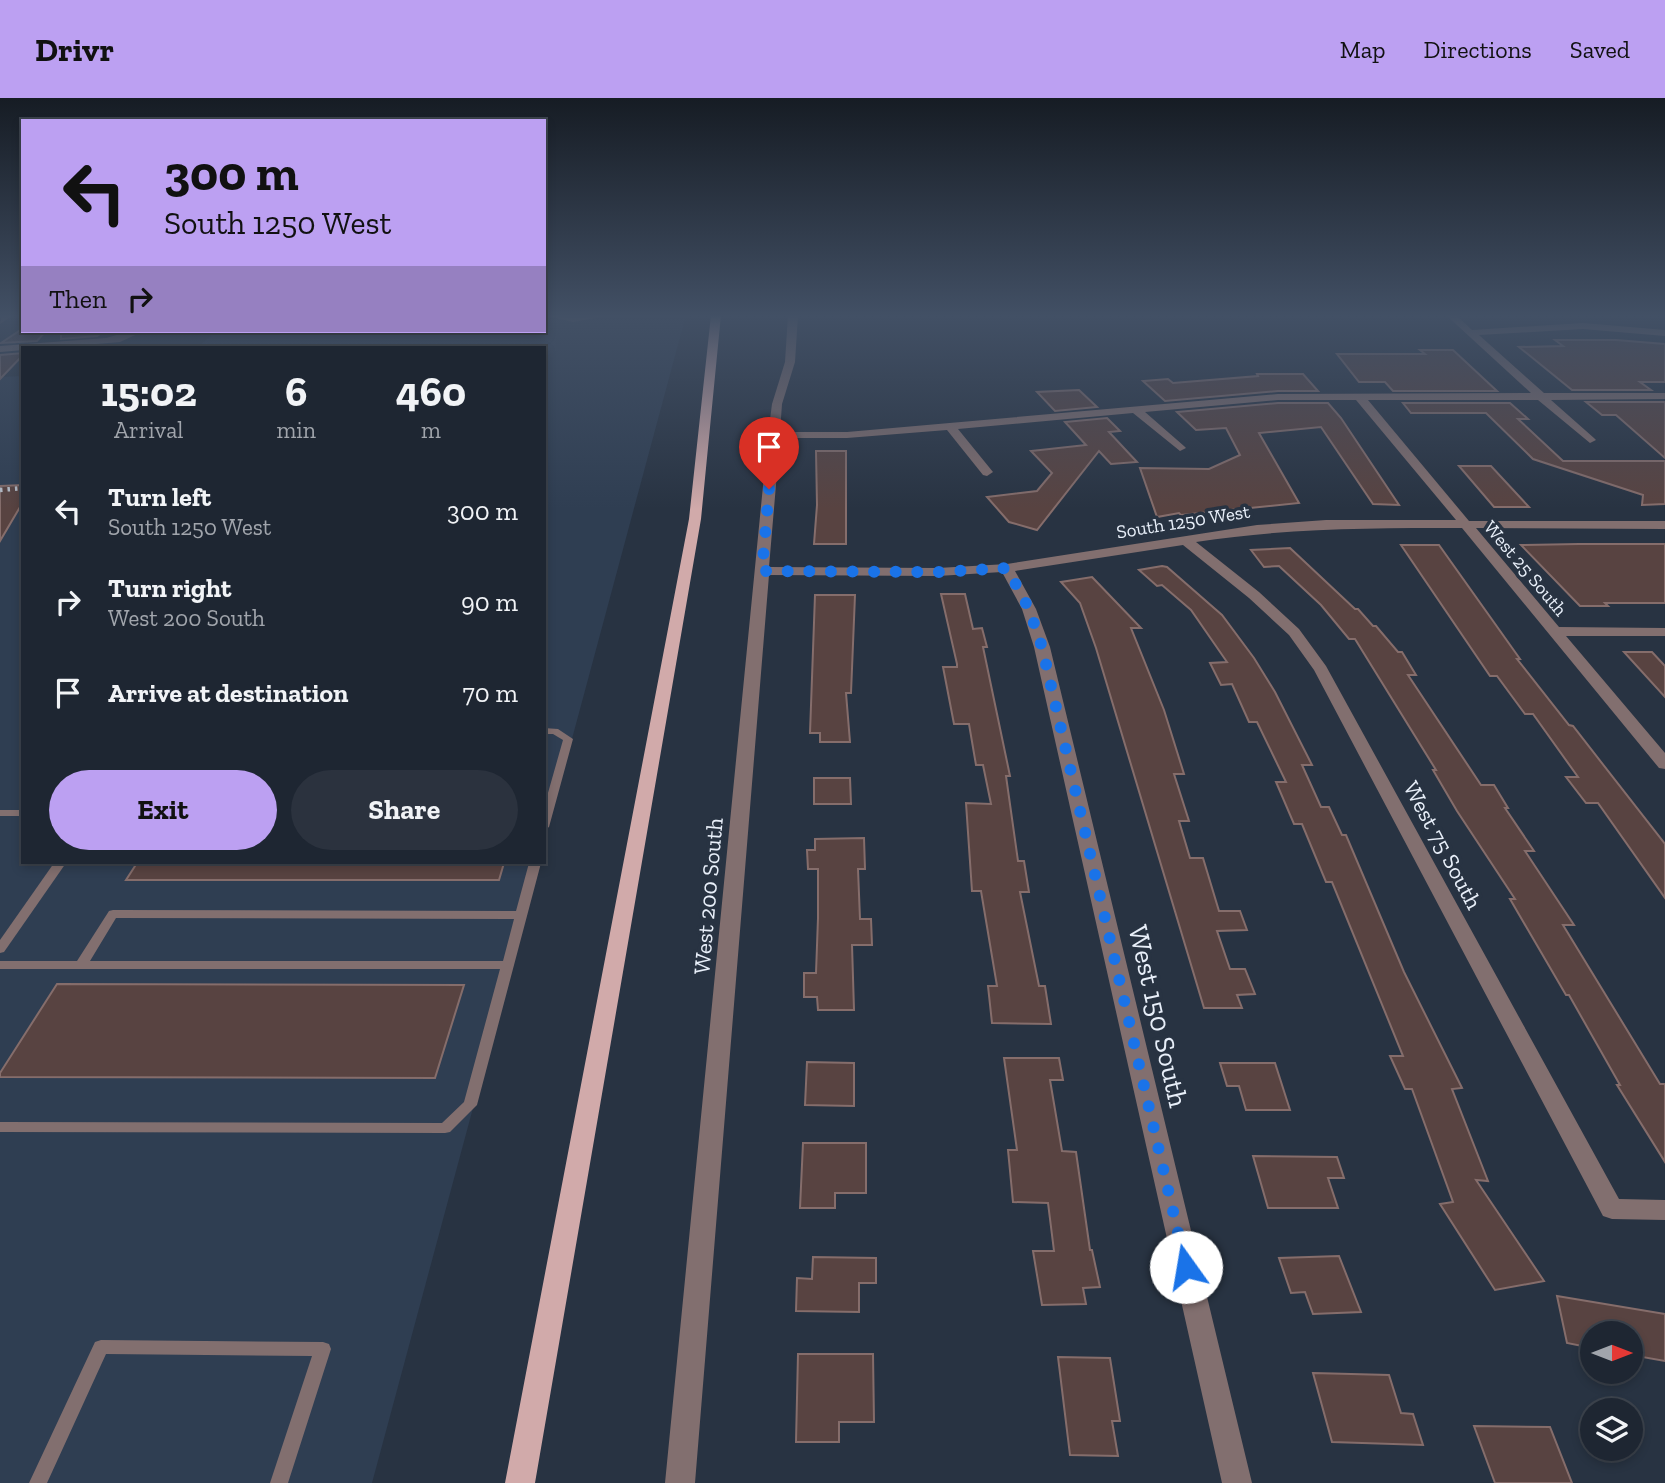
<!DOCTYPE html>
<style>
:root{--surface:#1e2632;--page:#2b323e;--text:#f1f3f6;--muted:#a1a5ac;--line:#3c434d;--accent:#bca0f2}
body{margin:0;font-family:"Zilla Slab",serif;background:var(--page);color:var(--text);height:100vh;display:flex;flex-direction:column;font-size:26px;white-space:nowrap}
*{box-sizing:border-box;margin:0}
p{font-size:23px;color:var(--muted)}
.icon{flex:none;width:38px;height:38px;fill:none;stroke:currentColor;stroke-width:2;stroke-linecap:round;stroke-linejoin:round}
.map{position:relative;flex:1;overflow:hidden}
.side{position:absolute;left:21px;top:248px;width:525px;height:518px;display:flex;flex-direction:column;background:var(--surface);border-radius:0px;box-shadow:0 4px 10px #0003,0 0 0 2px var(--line)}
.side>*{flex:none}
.hud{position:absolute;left:21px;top:21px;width:525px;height:214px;border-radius:0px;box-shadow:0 4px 10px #0003,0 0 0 2px var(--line);background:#bca0f2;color:#111;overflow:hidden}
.needle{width:46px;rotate:90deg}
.controls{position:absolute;left:1580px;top:1223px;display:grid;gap:14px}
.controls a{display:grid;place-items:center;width:63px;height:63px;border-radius:50%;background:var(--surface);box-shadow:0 4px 10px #0003,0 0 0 2px var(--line);font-size:35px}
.pin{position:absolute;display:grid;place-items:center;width:60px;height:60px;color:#fff;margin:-72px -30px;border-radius:50% 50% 50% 0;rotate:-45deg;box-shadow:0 0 7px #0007}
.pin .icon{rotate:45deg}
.me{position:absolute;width:77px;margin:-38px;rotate:347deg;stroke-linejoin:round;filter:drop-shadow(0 0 5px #0008)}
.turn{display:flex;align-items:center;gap:24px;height:147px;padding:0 28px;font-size:32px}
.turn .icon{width:91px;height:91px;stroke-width:2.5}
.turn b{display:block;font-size:49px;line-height:60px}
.then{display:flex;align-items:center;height:66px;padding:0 28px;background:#0003;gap:14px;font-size:26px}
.eta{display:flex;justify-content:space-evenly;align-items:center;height:119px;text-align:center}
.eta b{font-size:42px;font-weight:700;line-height:49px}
.action{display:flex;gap:14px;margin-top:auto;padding:14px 28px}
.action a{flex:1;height:80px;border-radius:42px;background:var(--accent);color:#111;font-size:28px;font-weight:700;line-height:80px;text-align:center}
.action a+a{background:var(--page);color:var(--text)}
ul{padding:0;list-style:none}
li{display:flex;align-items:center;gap:21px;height:91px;padding:0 28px}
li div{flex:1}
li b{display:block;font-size:26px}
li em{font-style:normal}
header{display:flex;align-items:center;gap:42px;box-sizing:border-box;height:98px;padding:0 35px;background:var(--accent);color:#111}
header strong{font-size:33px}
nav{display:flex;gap:38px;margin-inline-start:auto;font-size:24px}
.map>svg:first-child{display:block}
.built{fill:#2f3e52}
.building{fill:#584341;stroke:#856d6b;stroke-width:2}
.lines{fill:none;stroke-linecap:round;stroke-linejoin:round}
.service{fill:#826f6f;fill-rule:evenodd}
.minor{fill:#826f6f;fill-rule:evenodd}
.primary{fill:#d1aaaa;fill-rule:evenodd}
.rail{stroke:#bac2cd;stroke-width:4.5;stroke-dasharray:2.5 5;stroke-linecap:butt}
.route{stroke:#1a73e8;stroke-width:12;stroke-dasharray:0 21.6}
.labels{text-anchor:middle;stroke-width:7;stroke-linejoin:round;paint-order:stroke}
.far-street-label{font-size:19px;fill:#e8eff9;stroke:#283342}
.street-label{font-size:23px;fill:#e8eff9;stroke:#283342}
.near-street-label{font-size:28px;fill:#e8eff9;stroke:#283342}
</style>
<header>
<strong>Drivr</strong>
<nav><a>Map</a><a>Directions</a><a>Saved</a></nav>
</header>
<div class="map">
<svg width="1665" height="1385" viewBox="0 0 1665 1385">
<rect width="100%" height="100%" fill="#283342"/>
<!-- built -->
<g class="built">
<polygon points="544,217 686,217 544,745 544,250 197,250 216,233 544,233"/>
<polygon points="23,278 23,765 539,765 372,1385 0,1385 0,279"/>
</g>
<!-- building -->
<g class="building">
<polygon points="19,233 46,233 37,243 1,245"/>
<polygon points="61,233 104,233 97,238 61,241"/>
<polygon points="1555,242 1616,242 1665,246 1665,284 1640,284 1651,292 1572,292 1519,249 1563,248"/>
<polygon points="1420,252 1453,252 1497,293 1393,293 1385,284 1359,284 1337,256 1425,256"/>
<polygon points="23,255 23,257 0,281 0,257"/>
<polygon points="1257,276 1303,276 1318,293 1278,293 1165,303 1143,283 1168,281 1173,285 1258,278"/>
<polygon points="1079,292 1097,309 1055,313 1037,294"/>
<polygon points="1586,304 1665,304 1665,360 1616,317 1602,317"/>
<polygon points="1278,305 1328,305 1341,320 1399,407 1373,406 1321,329 1259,335 1299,405 1181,417 1179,415 1157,419 1140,370 1209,371 1240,357 1226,330 1196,332 1177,314"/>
<polygon points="1403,305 1510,305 1528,321 1518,321 1563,363 1665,363 1665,406 1642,407 1643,397 1533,361 1486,315 1411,315"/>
<polygon points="1107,320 1120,333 1109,334 1137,364 1111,366 1099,353 1037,432 1009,424 987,399 1037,393 1052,375 1031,353 1086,347 1065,324"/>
<polygon points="816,353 846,353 846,446 814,446 817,407"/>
<polygon points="1459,368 1491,368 1529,409 1494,409"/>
<polygon points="23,387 23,404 0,443 0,388"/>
<polygon points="1579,446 1665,446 1665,505 1605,505 1608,508 1580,508 1521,447"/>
<polygon points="1401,447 1439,447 1520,561 1517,561 1569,627 1573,628 1665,746 1665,800 1598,705 1586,705 1566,679 1578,679 1533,616 1525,616 1497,578 1490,578"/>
<polygon points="1290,450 1355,511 1358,511 1373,528 1376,528 1398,554 1402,554 1416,577 1408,577 1481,687 1494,687 1508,710 1505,710 1534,753 1525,753 1574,827 1563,827 1660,986 1665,986 1665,1064 1617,987 1620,987 1569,897 1566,897 1510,801 1515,801 1457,713 1433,672 1436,672 1355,541 1349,541 1321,507 1279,468 1264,469 1251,452"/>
<polygon points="1162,468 1167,469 1222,517 1254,560 1275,594 1312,667 1302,667 1321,709 1329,709 1342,737 1346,737 1404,874 1462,990 1452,991 1488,1083 1476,1082 1544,1183 1495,1192 1440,1106 1453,1104 1412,991 1405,991 1390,958 1403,958 1332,784 1326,784 1302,726 1294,726 1276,684 1286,684 1257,624 1249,624 1232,586 1221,587 1210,565 1227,564 1191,512 1162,487 1157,488 1139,472"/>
<polygon points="1092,479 1141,530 1131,530 1164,612 1184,676 1174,676 1189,723 1179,723 1190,760 1203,760 1219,813 1240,813 1247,832 1217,833 1230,871 1245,871 1255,896 1237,897 1242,910 1204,910 1096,550 1080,505 1061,484"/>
<polygon points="941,496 965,496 973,531 982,530 987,549 983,549 1010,678 1006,678 1018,763 1024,763 1029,794 1020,794 1039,888 1045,888 1051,926 992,925 988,888 997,888 981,793 972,793 966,705 991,706 983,667 976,667 969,626 954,626 943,569 957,569 957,566"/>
<polygon points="815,497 855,497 851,595 846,595 850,644 820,644 820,635 810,635"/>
<polygon points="1624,554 1652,554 1665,568 1665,599"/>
<polygon points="814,680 850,680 851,706 814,706"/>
<polygon points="864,740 865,771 858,771 860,821 871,821 872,847 852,847 854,912 818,912 817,899 804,899 804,875 816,875 818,820 818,771 808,771 807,752 815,752 815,741"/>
<polygon points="137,765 504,765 499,782 126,782"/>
<polygon points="57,886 464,887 435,980 0,979 0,975"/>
<polygon points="1004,960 1059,960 1063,982 1050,982 1062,1053 1076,1054 1090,1152 1092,1152 1100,1189 1083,1190 1086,1206 1042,1207 1033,1153 1054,1153 1048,1105 1013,1104 1008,1052 1017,1052"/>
<polygon points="807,964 854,965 854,1008 805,1007"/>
<polygon points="1220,965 1275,965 1290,1012 1246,1012 1239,988 1227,988"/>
<polygon points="803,1045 866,1045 866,1095 835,1095 835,1110 800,1110"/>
<polygon points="1253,1058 1337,1059 1344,1080 1328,1080 1338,1110 1268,1110"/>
<polygon points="1339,1158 1361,1214 1313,1216 1305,1194 1291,1195 1279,1160"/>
<polygon points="813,1159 876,1160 876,1185 859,1185 859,1214 796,1213 797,1180 812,1181"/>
<polygon points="1557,1198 1665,1216 1665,1263 1631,1257 1631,1236 1592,1236 1592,1250 1567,1245"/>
<polygon points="798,1256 873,1256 874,1324 839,1324 839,1344 796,1344"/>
<polygon points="1058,1259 1110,1260 1120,1323 1112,1323 1118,1358 1070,1357"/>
<polygon points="1313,1275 1389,1277 1401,1315 1413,1316 1423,1347 1332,1344"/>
<polygon points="1474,1328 1550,1329 1572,1385 1495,1385"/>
</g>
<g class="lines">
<!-- service -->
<g class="service">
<path d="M 544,217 C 554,217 564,220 574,220 C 586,220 598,217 611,217 L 573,224 Z"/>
<polygon points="544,630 558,631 573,641 549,729 544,732 544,709 563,642 553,636 544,636"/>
<rect x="0" y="712" width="23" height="6"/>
<polygon points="54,765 66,765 4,854 0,855 0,842"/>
<path d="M 529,765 L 541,765 L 477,1007 L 450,1034 L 445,1035 L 0,1034 L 0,1024 L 442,1025 L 464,1004 L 500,871 L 0,871 L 0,863 L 77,863 L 109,813 L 113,812 L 516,813 ZM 116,820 L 514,821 L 503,863 L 90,863 Z"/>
<polygon points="101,1242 323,1244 329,1246 331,1251 288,1385 270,1385 312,1258 106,1256 47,1385 29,1385 95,1244"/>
</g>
<!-- minor -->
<g class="minor">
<polygon points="2,217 13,217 0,226"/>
<path d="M 788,217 L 798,217 L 795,264 L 782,306 L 780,334 L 847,334 L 1278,296 L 1531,295 L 1446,217 L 1456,217 L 1472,232 L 1583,225 L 1665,232 L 1665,238 L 1583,231 L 1479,237 L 1544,295 L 1665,295 L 1665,301 L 1551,302 L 1594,340 L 1596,342 L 1590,345 L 1538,302 L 1368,302 L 1469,423 L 1665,423 L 1665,431 L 1476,430 L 1559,529 L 1665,530 L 1665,538 L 1566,538 L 1665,655 L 1665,671 L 1659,670 L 1462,430 C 1370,430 1288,430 1196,444 L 1259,494 L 1299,531 L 1326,568 L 1619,1101 L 1665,1102 L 1665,1122 L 1612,1121 L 1603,1118 L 1314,572 L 1289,537 L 1249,500 L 1183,447 L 1015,473 L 1036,511 L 1050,549 L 1252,1385 L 1222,1385 L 1034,549 L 1022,511 L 1002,474 L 938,478 L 769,477 L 695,1385 L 665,1385 L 768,337 L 772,306 L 785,264 ZM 1278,302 L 1356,302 L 1456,422 L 1326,422 L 1257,427 L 1007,466 L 938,470 L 769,469 L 780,340 L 847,340 L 947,332 L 983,377 L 987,378 L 993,374 L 958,331 L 1133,315 L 1180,353 L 1186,350 L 1184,348 L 1145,314 Z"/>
<polygon points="131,233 144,233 120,244 0,254 0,248 106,240"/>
</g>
<!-- primary -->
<polygon class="primary" points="711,217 721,217 701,421 535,1385 505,1385 689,421"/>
<!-- rail -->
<polyline class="rail" points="0,392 23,390"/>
</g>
<!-- sky -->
<linearGradient id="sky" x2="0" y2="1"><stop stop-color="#161c24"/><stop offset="0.53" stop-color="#425065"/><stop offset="1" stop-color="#425065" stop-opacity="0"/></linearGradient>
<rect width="1665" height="411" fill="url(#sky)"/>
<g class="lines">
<!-- route -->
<polyline class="route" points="769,391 762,473 938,474 1007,470 1029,511 1042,549 1186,1169"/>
</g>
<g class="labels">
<!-- far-street labels -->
<g class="far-street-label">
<text transform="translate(1183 423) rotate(-9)" y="7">South 1250 West</text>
<text transform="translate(1526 470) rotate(50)" y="7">West 25 South</text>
</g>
<!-- street labels -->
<g class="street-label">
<text transform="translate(1443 747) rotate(62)" y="8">West 75 South</text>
<text transform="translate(708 798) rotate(-85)" y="8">West 200 South</text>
</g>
<!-- near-street labels -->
<g class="near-street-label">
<text transform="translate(1159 918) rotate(77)" y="10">West 150 South</text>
</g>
</g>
</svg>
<div class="controls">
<a><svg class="needle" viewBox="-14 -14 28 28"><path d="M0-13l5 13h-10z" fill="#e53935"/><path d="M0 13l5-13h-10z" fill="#a1a5ac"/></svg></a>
<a><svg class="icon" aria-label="layers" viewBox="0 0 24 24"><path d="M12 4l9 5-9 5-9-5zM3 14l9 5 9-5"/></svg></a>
</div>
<div class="pin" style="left:769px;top:391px;background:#d93025"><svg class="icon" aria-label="arrive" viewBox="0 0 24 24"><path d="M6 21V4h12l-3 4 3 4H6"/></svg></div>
<svg class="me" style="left:1186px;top:1169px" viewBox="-20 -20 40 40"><circle r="19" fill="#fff"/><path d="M0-13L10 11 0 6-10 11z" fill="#1a73e8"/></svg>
<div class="hud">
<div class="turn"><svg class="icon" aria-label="left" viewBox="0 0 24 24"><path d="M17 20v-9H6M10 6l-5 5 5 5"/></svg><div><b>300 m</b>South 1250 West</div></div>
<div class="then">Then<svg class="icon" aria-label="right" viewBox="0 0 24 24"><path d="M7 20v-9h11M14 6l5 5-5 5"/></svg></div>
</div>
<section class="side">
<div class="eta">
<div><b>15:02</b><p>Arrival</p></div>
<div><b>6</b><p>min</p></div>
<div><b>460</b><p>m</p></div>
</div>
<ul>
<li><svg class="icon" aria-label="left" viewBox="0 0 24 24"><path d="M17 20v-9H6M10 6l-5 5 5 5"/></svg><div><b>Turn left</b><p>South 1250 West</p></div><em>300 m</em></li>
<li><svg class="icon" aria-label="right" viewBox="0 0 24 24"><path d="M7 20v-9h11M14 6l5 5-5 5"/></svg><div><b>Turn right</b><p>West 200 South</p></div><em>90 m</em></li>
<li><svg class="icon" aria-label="arrive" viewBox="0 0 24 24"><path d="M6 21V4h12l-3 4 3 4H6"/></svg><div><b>Arrive at destination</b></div><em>70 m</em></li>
</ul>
<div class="action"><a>Exit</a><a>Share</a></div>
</section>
</div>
